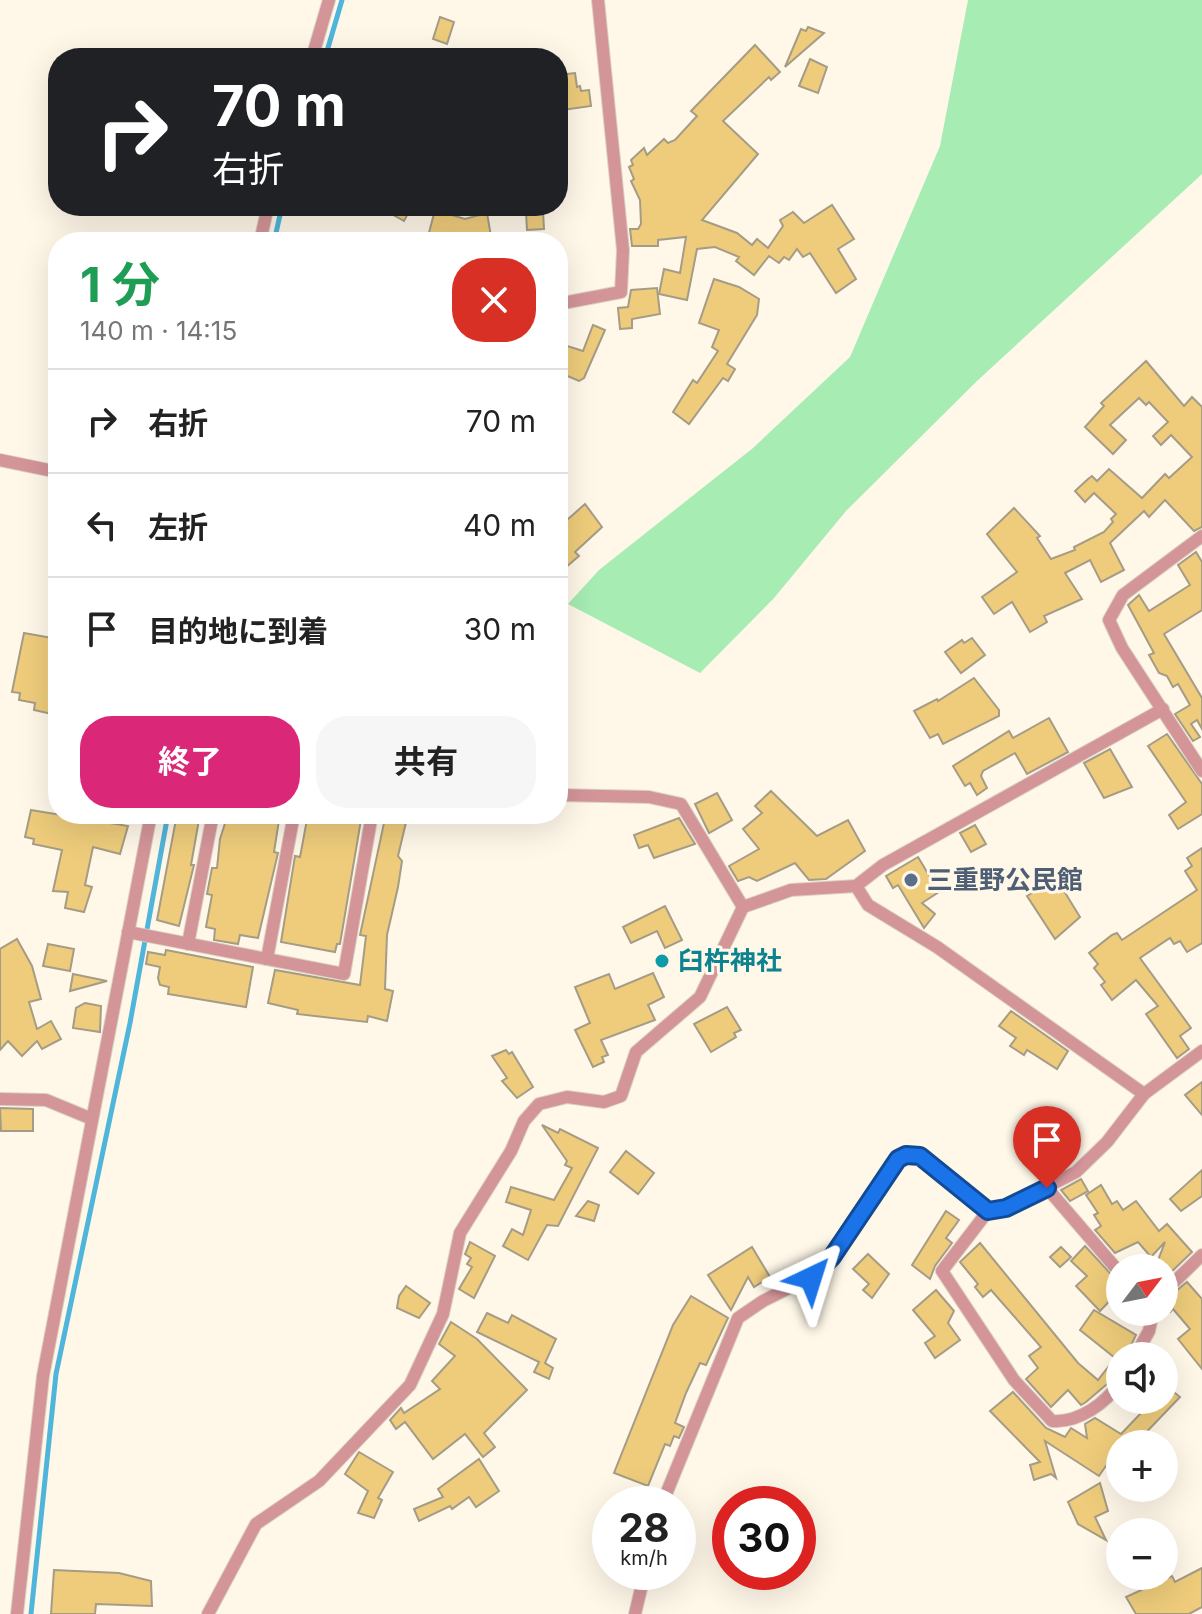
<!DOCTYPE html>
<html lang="ja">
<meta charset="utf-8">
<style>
:root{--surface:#fff;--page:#f6f6f6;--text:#222;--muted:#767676;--line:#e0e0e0;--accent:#db2777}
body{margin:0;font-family:Inter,"Noto Sans JP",sans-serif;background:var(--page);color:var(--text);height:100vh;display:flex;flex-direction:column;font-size:30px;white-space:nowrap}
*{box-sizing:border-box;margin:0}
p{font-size:26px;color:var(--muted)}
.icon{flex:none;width:44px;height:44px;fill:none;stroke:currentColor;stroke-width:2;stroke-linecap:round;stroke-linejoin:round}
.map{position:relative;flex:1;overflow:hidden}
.side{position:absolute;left:48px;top:232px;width:520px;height:592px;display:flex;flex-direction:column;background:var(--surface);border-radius:32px;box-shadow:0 8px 32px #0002}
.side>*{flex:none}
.hud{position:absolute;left:48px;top:48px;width:520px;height:168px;border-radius:32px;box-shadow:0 8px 32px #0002;background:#202124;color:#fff;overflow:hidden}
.needle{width:52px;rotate:58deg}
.tools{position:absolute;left:1106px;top:1254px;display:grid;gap:16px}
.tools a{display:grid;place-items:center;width:72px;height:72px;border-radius:50%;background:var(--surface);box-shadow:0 8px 32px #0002;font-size:40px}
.speed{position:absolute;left:592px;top:1486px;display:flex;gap:16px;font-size:40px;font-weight:700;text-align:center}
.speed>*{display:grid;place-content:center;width:104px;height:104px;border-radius:50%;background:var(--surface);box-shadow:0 8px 32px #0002;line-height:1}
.speed small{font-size:20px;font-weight:400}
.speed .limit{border:12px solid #d22;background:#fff;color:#111}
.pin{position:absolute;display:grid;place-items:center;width:68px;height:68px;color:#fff;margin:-82px -34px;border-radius:50% 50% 50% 0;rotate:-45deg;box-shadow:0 0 8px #0007}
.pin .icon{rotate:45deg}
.me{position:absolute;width:88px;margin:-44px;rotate:41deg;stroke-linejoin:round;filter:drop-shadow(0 0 6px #0008)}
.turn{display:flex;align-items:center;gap:28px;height:168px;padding:0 32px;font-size:36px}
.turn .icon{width:104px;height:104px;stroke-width:2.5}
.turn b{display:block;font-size:56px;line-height:68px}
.round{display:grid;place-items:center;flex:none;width:84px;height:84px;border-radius:32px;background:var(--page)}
.overview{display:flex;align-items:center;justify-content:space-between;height:136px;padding:0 32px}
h1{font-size:48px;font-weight:700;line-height:60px;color:#1e9e55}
.cta{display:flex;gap:16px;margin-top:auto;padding:16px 32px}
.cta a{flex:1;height:92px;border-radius:32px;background:var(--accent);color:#fff;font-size:32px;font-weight:700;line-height:92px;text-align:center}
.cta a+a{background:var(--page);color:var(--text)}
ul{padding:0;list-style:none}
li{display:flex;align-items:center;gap:24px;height:104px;padding:0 32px;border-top:2px solid var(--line)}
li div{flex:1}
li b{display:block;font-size:30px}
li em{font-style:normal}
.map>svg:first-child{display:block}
.green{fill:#a6ecb3}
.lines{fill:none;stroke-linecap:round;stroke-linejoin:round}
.stream{stroke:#4fb5da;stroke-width:5}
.building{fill:#eecc7b;stroke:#a69c85;stroke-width:2}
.minor-casing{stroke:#dad3c5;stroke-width:14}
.minor{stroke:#d49599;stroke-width:12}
.route-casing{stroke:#114b97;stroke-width:20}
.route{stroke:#1a73e8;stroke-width:14}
.service-dot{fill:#5c6f8a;stroke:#fff8e9;stroke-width:3}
.culture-dot{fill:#0f9aa8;stroke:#fff8e9;stroke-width:3}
.labels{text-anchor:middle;stroke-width:6;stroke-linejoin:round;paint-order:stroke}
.service-label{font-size:26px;font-weight:bold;fill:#4e5e75;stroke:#fff8e9;text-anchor:start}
.culture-label{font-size:26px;font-weight:bold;fill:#0d838f;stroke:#fff8e9;text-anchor:start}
</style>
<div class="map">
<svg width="1202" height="1614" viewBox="0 0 1202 1614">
<rect width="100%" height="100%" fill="#fff8e9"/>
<!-- green -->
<polygon class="green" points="968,0 1202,0 1202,174 977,381 846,511 774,598 700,673 568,604 599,570 753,448 850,357 940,146"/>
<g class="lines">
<!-- stream -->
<g class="stream">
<polyline points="325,58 342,0"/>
<polyline points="274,242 282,206"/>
<polyline points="31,1614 56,1374 130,1023 168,814"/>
</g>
</g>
<!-- building -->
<g class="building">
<polygon points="440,17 454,22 447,44 433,39"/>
<polygon points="808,27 824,33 785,67 801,29 806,31"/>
<polygon points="755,45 780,72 771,80 769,77 723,121 758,154 702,220 737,233 752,245 757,239 768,248 783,226 780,220 793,212 804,223 832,205 854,239 838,249 856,279 836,293 810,253 803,257 797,249 789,260 784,257 779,263 769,256 754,275 736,261 739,257 715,247 697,249 687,300 659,294 664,269 680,273 686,237 658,240 658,246 632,246 630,229 638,229 641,224 640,200 631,181 634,179 629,167 633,165 631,160 644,148 647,155 664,139 668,143 675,140 697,116 691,111"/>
<polygon points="810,59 827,67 818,93 799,86"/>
<polygon points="575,73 577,87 580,86 581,91 589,90 591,106 563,110 562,106 558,107 558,75"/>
<polygon points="377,206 412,206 404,221"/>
<polygon points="435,210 465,219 487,213 492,242 472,242 450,233 447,242 427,240"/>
<polygon points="543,211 544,229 527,230 526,212"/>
<polygon points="714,279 739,287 759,299 757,315 727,364 735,369 728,381 723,378 689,424 673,412 693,380 697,383 718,351 712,347 719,330 699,323"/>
<polygon points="657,288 660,314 632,319 632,328 620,329 618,308 628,307 631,290"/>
<polygon points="593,325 605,330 584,378 579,381 558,372 558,343 583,351"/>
<polygon points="1146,361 1184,406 1192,397 1202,407 1202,527 1194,531 1165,500 1149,517 1144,511 1110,543 1124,570 1101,582 1090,560 1065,573 1082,599 1044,616 1047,622 1030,632 1012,602 994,614 982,597 1017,572 987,534 1014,508 1040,536 1037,538 1051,559 1075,550 1074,547 1104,532 1113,522 1111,519 1116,514 1094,493 1085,502 1075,491 1088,479 1092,476 1097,481 1109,469 1142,498 1165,474 1169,478 1192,457 1171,435 1161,445 1153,436 1168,422 1149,402 1146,405 1139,398 1110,425 1126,440 1113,454 1085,427 1104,406 1101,403"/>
<polygon points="585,504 602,527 575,552 579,556 558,574 558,528"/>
<polygon points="1196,552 1202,562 1202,610 1164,634 1202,698 1202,729 1197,720 1191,724 1200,737 1193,741 1175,714 1190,705 1178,684 1173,687 1167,676 1159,673 1149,655 1154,653 1128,605 1139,595 1149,611 1190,585 1178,565"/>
<polygon points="24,633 58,639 58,705 54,704 52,714 34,710 35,703 19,700 20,693 12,692"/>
<polygon points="972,638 985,655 961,673 945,652 962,640 964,643"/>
<polygon points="974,678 999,710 999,716 943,744 938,734 930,738 914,711 937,699 938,701"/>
<polygon points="1049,718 1068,752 1027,774 1015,753 983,771 981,776 987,788 977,795 970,783 965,786 953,766 1009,731 1013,738"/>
<polygon points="1167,734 1202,784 1202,814 1178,829 1169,815 1186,802 1148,746"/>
<polygon points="1110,749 1132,787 1104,798 1084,763"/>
<polygon points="771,791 817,836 848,820 865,851 826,879 809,880 795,863 757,881 749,877 738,881 729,866 759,849 743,829 762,813 755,806"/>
<polygon points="717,793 732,820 709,833 695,804"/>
<polygon points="31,810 128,826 120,854 93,847 85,885 92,887 84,912 65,908 68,892 53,891 62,850 33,844 34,839 25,837"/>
<polygon points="177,814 200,814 191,865 194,865 179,926 157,920"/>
<polygon points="228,814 280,814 274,852 278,853 258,938 240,935 238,944 214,940 215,929 206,927 212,895 207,894 212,868 217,868 220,839"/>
<polygon points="308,814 362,814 340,944 337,944 335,952 281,942 295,856 300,857"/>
<polygon points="381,814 408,814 398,856 402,861 398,887 387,935 385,989 393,991 387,1021 368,1016 367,1022 297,1014 298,1010 268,1003 275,970 360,985 366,936 360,935 384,823 380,822"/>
<polygon points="679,818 695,844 654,858 648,845 639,848 634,835"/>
<polygon points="975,825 986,844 971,852 960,833"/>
<polygon points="1202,848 1202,943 1187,952 1180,941 1174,944 1170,938 1140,958 1191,1028 1180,1036 1189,1049 1177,1058 1146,1014 1158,1006 1136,980 1112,1000 1101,985 1105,982 1094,968 1098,964 1089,953 1112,935 1117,933 1122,940 1197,890 1185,871 1192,866 1187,858"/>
<polygon points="918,857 939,892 922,903 935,914 924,928 898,885 893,888 886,876"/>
<polygon points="1056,878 1080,917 1055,939 1027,896"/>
<polygon points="665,906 682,940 665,948 657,931 631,943 623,927"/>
<polygon points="17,939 32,966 41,999 29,1002 37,1029 51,1021 61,1039 42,1049 37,1041 22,1056 8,1041 0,1050 0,949"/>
<polygon points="48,944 74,949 70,971 43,966"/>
<polygon points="166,950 253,967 246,1007 168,994 169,987 160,985 158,978 160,967 146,964 148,952 165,955"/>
<polygon points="653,973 664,997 648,1005 655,1020 601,1040 608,1055 602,1057 604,1062 593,1067 575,1030 590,1023 575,987 609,974 615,989"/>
<polygon points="73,974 107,981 70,991"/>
<polygon points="85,1003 101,1006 100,1032 73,1028 76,1008"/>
<polygon points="727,1007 741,1030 734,1033 736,1037 711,1052 694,1024"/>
<polygon points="1011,1011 1068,1051 1057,1069 1027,1050 1024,1055 1010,1046 1016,1038 999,1026"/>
<polygon points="506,1050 509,1054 512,1052 533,1087 517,1098 502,1081 507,1078 492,1056"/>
<polygon points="1202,1082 1202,1115 1185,1095"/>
<polygon points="0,1108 33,1109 33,1131 1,1131"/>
<polygon points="542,1125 558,1133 560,1129 598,1148 558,1226 547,1225 528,1260 503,1246 512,1229 523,1235 531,1210 506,1202 511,1187 554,1200 572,1168 565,1165 567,1161"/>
<polygon points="626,1151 654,1173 638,1194 610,1172"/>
<polygon points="1202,1170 1202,1196 1181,1211 1170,1199"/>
<polygon points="1081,1179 1088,1191 1070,1201 1061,1190"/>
<polygon points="1101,1185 1112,1204 1117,1201 1123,1210 1136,1201 1159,1231 1167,1224 1192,1252 1164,1279 1164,1268 1157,1263 1165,1242 1151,1257 1138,1242 1115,1253 1095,1230 1101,1226 1094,1215 1098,1213 1086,1195"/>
<polygon points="588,1201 599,1205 594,1221 576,1216"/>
<polygon points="946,1211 959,1220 946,1238 952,1243 935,1266 930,1279 912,1265"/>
<polygon points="470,1242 495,1256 474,1298 459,1289 472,1267 467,1264 471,1258 465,1254"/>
<polygon points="980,1243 1078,1363 1098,1380 1115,1358 1080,1330 1094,1310 1136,1335 1126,1356 1120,1356 1120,1373 1086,1402 1081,1405 1068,1390 1051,1407 1026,1379 1038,1368 1029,1356 1041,1347 991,1290 983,1297 975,1287 978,1284 960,1262"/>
<polygon points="1085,1246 1120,1284 1120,1290 1100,1311 1076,1286 1087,1276 1071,1261"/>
<polygon points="752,1247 770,1277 754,1287 748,1277 731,1310 708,1275"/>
<polygon points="1061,1247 1071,1257 1060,1267 1050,1257"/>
<polygon points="868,1254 889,1274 872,1298 863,1290 869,1284 853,1269"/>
<polygon points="1187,1282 1202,1299 1202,1369 1178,1339 1190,1329 1173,1309 1170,1312 1164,1306 1164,1301"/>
<polygon points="406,1286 430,1303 419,1318 397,1308 399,1296"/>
<polygon points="936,1290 954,1311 948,1323 960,1340 935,1358 925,1343 935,1336 913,1310"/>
<polygon points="691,1296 728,1318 706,1365 700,1363 686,1393 675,1423 684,1427 679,1438 674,1436 670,1446 665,1444 648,1486 614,1473 673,1325"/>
<polygon points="487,1313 508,1323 512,1315 556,1339 545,1363 553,1368 549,1379 534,1372 539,1362 477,1332"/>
<polygon points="451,1322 477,1339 527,1390 484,1433 495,1447 483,1457 465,1434 433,1459 405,1422 396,1429 390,1420 401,1408 404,1413 440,1389 432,1381 455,1356 439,1344"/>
<polygon points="1164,1384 1180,1397 1135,1444 1120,1444 1120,1451 1117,1450 1099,1476 1045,1441 1056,1478 1051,1474 1034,1480 1030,1465 1040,1462 990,1411 1013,1392 1046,1428 1065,1437 1071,1428 1087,1438 1085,1424 1095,1418 1121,1434 1142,1412 1129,1400 1164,1400"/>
<polygon points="359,1452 393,1472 378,1498 382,1500 374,1518 358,1513 368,1491 345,1474"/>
<polygon points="479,1459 499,1491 476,1507 469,1497 452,1509 450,1506 419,1521 414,1509 443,1497 438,1489"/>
<polygon points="1100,1483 1108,1511 1095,1517 1106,1540 1078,1524 1068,1502"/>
<polygon points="1202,1568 1202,1607 1189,1614 1136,1614 1126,1597 1172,1576 1175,1582"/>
<polygon points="54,1570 119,1573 151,1581 152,1606 96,1604 95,1614 51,1614"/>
</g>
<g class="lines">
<defs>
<g id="minor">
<polyline points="312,58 329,0"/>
<polyline points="260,242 268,206"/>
<polyline points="558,304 621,292 623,250 598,0"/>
<polyline points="0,460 58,472"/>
<polyline points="1202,536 1123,595 1109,620 1122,648 1202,771"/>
<polyline points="558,795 649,797 681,804 743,907"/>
<polyline points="856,886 868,905 937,947 1144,1094"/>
<polyline points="128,932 344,974 372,814"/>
<polyline points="188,944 213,814"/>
<polyline points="267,959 294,814"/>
<polyline points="0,1099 46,1100 92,1119"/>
<polyline points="1047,1188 1120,1273"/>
<polyline points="1164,1292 1202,1255"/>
<polyline points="1135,1356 1149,1331 1153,1312"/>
<path d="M 1120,1382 C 1106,1403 1079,1423 1052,1421 L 1014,1380 L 942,1271 L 988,1211 L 1006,1208 L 1076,1172 L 1107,1142 L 1144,1094 L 1202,1051"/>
<polyline points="662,1504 738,1318 763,1301 817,1274 898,1159 920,1156 988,1211"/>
<polyline points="17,1614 43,1376 151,814"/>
<polyline points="208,1614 256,1524 319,1481 410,1385 443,1314 460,1233 511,1151 524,1121 539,1104 567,1097 604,1102 621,1096 636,1052 700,997 743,907 791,890 856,886 883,865 1163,709"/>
<polyline points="635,1614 645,1572"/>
</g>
</defs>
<!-- minor casing -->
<use href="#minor" class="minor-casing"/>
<!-- minor -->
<use href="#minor" class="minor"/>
</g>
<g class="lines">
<defs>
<polyline id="route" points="811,1278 832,1257 898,1159 906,1155 920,1156 988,1211 1006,1208 1047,1188"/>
</defs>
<!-- route casing -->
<use href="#route" class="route-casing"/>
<!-- route -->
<use href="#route" class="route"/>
</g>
<!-- markers -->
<circle class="service-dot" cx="911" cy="880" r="8"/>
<circle class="culture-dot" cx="662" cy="961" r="8"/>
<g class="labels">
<!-- service labels -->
<g class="service-label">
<text x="927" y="889">三重野公民館</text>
</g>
<!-- culture labels -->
<g class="culture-label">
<text x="678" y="970">臼杵神社</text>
</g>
</g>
</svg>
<div class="tools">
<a><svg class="needle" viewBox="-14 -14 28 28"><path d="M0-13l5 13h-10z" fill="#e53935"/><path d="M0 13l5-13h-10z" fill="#767676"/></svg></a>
<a><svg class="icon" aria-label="sound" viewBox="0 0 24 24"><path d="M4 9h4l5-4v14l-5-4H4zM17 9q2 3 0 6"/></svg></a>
<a>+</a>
<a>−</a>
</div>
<div class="speed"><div>28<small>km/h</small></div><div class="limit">30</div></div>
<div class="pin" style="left:1047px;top:1188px;background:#d93025"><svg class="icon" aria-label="arrive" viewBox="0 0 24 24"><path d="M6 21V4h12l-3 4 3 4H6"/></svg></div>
<svg class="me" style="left:811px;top:1278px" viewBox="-20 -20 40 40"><path d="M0-17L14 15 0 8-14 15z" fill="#1a73e8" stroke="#fff" stroke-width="4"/></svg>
<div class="hud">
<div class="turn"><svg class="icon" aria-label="right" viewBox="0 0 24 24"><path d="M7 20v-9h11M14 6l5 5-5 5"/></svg><div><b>70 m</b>右折</div></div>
</div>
<section class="side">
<div class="overview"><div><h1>1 分</h1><p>140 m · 14:15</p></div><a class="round" style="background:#d93025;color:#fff"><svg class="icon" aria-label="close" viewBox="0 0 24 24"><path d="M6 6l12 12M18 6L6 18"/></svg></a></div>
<ul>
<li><svg class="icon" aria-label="right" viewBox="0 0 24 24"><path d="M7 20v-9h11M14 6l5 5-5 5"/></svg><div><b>右折</b></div><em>70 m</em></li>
<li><svg class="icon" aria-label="left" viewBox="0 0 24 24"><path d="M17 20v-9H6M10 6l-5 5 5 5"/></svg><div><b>左折</b></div><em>40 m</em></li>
<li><svg class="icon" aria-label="arrive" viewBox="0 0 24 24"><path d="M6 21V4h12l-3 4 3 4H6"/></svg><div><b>目的地に到着</b></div><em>30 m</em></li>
</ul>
<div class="cta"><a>終了</a><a>共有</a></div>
</section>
</div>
